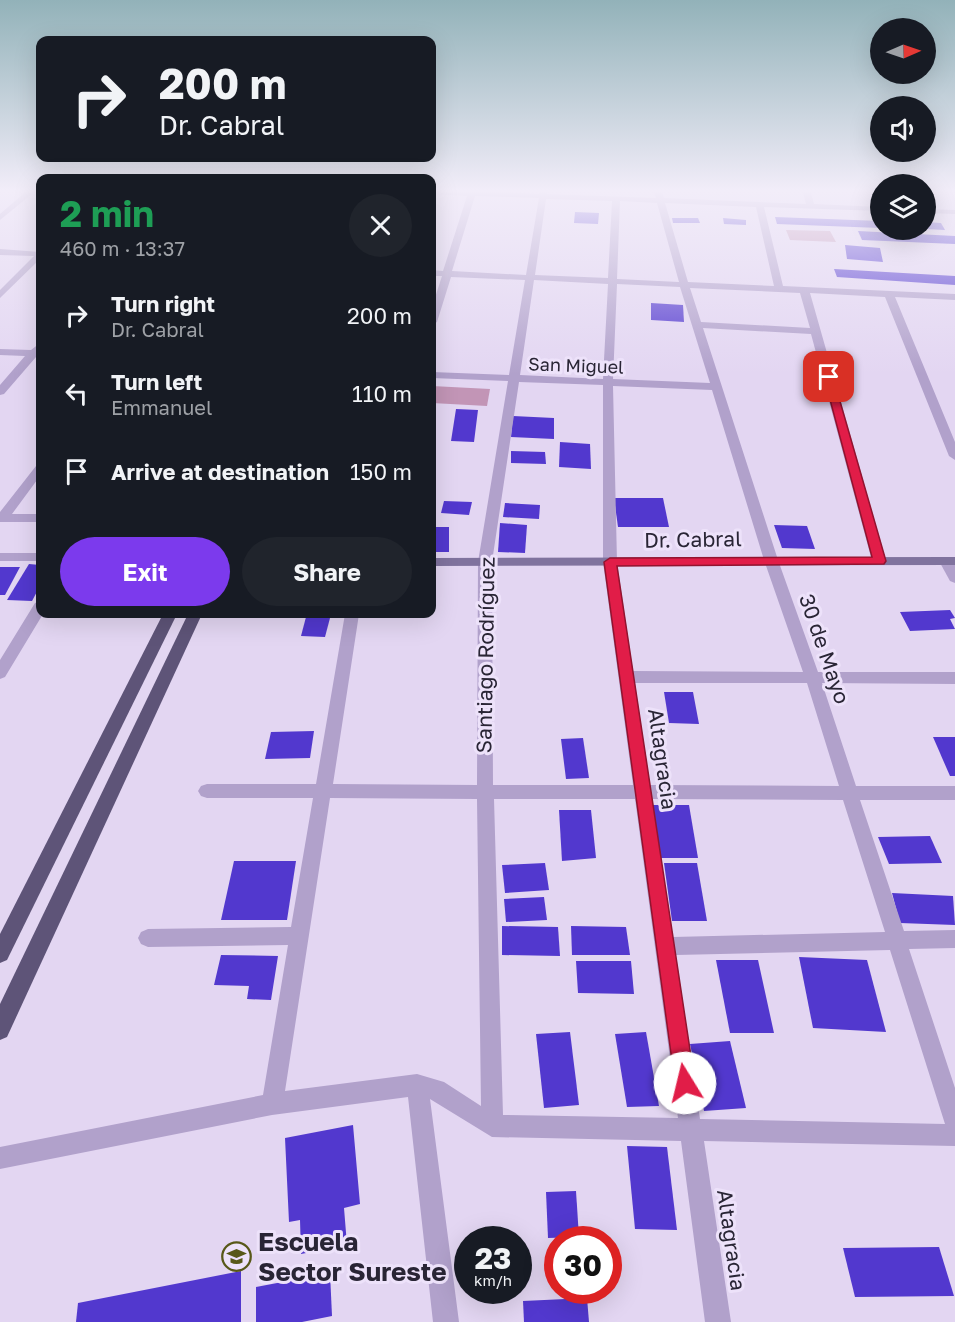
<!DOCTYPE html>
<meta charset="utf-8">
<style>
:root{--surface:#171b24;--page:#20242c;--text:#f1f3f6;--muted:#9ea1a6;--accent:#7c3aed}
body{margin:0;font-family:"Golos Text",sans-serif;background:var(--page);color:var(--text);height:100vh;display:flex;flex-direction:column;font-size:22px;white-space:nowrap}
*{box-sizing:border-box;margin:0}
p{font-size:20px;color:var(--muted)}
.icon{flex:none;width:33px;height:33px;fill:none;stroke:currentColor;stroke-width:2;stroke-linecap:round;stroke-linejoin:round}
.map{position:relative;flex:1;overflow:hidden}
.drawer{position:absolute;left:36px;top:174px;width:400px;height:444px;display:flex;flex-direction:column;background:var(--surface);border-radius:12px;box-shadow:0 6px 24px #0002}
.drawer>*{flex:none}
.banner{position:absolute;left:36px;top:36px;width:400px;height:126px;border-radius:12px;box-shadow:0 6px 24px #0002;background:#171b24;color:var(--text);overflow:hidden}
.needle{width:39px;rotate:88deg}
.fabs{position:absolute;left:870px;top:18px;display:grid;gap:12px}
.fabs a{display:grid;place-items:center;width:66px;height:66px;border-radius:50%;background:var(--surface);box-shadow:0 6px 24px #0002;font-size:30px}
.speed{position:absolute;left:454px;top:1226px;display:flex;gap:12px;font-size:30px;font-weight:700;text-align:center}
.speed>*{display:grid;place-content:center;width:78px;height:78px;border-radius:50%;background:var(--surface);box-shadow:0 6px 24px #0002;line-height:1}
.speed small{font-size:15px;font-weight:400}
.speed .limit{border:9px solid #d22;background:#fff;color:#111}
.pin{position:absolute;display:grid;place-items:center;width:51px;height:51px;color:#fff;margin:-26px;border-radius:12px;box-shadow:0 3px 9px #0006}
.me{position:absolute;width:66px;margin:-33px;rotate:351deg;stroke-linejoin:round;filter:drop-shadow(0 0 4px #0008)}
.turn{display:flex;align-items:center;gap:21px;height:126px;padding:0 24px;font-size:27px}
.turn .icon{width:78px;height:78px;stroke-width:2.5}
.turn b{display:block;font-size:42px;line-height:51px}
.round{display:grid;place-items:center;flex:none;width:63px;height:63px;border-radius:32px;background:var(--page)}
.summary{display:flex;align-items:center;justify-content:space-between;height:102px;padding:0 24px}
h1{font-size:36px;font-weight:700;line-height:45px;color:#1e9e55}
.cta{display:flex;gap:12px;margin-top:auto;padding:12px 24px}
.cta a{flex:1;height:69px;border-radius:36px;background:var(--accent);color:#fff;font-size:24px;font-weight:700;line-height:69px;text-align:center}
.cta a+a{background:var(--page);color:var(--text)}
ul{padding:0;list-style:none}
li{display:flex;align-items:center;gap:18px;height:78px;padding:0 24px}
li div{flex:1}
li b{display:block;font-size:22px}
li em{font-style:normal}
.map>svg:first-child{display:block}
.green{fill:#c295b6}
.building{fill:#5238ce}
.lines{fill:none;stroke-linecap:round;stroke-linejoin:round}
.street{fill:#b1a1cb;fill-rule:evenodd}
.secondary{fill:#80739e;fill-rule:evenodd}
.primary{fill:#5e5478;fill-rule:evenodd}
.route{fill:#e11d48;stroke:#92132f;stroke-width:1.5}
.labels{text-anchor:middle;stroke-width:6;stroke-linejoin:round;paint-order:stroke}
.far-street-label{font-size:18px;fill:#292535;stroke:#ede2fa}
.street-label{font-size:21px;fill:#292535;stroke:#ede2fa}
.near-poi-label{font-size:26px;font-weight:bold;fill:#292535;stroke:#ede2fa;text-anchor:start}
</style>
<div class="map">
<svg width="955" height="1322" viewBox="0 0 955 1322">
<rect width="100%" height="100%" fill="#e3d6f2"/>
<!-- green -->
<g class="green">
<polygon points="786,230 830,231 836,242 790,240"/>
<polygon points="432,386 490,389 487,406 432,403"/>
</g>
<!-- building -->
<g class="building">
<polygon points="575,212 599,213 598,224 574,223"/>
<polygon points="775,217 880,221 880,228 777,224"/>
<polygon points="672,218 698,218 700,223 673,223"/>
<polygon points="723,218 746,220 746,225 724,224"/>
<polygon points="926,222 941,223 945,230 926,229"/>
<polygon points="858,231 955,236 955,244 862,240"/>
<polygon points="845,245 880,248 883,262 847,259"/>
<polygon points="834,269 955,276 955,285 837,277"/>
<polygon points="651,303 683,305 684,322 651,320"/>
<polygon points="456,409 478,410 474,442 451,441"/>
<polygon points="513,416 554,418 554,439 511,437"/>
<polygon points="560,442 590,444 591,469 559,467"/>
<polygon points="511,451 545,452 546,464 511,463"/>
<polygon points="614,498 663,498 669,527 618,527"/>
<polygon points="444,501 472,502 469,515 441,513"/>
<polygon points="505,503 540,505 539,519 503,517"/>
<polygon points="500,523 527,525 525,553 498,552"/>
<polygon points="774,525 807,526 815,549 782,548"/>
<rect x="432" y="527" width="17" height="25"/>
<polygon points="29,564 40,565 40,586 32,601 7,600"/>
<polygon points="0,567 20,567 5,595 0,595"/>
<polygon points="950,610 955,618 950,619 955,629 910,631 900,612"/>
<polygon points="306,617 330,618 325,637 301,636"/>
<polygon points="664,692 693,692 699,724 669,723"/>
<polygon points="314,731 310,758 265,759 271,732"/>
<polygon points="933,737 955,737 955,776 950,776"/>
<polygon points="583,738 589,778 566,779 561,739"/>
<polygon points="651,805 689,805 698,858 659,858"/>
<polygon points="559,810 591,810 596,858 562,861"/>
<polygon points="930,836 942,863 889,864 878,837"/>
<polygon points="234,861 296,861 287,920 221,920"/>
<polygon points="545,863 549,890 505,893 502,865"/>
<polygon points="664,863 697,863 707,921 672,921"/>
<polygon points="892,893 953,896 955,925 900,923"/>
<polygon points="544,897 547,920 506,922 504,899"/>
<polygon points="502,926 558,927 560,956 502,955"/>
<polygon points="571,926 626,927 630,955 572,955"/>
<polygon points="221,955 278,956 271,1000 247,999 249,986 214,985"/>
<polygon points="799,957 867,960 886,1032 813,1028"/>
<polygon points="716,960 758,960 774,1033 730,1033"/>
<polygon points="576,961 631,961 634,994 578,993"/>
<polygon points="570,1032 579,1105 544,1108 536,1034"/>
<polygon points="646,1032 659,1106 627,1107 615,1034"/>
<polygon points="730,1041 746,1108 704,1111 690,1044"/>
<polygon points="353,1125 360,1204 344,1208 347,1245 301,1254 300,1220 289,1222 285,1138"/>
<polygon points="627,1146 667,1147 677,1230 635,1229"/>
<polygon points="576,1191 579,1237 548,1238 546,1192"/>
<polygon points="939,1247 954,1296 855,1297 843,1248"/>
<polygon points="241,1271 241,1322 76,1322 78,1303"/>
<polygon points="330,1273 332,1316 302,1322 256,1322 256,1287"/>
<polygon points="587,1298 589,1322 524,1322 523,1301"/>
</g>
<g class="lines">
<!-- street -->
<g class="street">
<polygon points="29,189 38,189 0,220 0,214"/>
<path d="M 469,189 L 477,189 L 476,191 L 539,194 L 540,189 L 548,189 L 547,194 L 656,198 L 653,189 L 661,189 L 664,198 L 806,204 L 802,189 L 810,189 L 814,204 L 880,207 L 880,211 L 764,207 L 783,286 L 955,294 L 955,300 L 895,297 L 955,442 L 955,460 L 949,456 L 885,297 L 810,293 L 886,561 L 879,565 L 872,561 L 811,334 L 703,328 L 778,560 L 818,672 L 955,672 L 955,684 L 822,683 L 856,786 L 955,786 L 955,800 L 860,800 L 904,931 L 955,930 L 955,948 L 909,949 L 955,1088 L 955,1146 L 704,1141 L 731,1322 L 705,1322 L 681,1141 L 492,1137 L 430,1099 L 459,1322 L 433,1322 L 408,1097 L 272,1115 L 0,1169 L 0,1147 L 263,1095 L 288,945 L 148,947 L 141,944 L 138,938 L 141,932 L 148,929 L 291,927 L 313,798 L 207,798 L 201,796 L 198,791 L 201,786 L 207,784 L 316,784 L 345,614 L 359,614 L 333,784 L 477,785 L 478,562 L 508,381 L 432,378 L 432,372 L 509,375 L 525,280 L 451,277 L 437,322 L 432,325 L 432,307 L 442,276 L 432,276 L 432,270 L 443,271 L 467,196 L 432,194 L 432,190 L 468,191 ZM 475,196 L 539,198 L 526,275 L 452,271 ZM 546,199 L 612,201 L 608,278 L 535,275 ZM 620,201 L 657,203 L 679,282 L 617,279 ZM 665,203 L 756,207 L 774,286 L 688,282 ZM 534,280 L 608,284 L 603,379 L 520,375 ZM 617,284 L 680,287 L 710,383 L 613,379 ZM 690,288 L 800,293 L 810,328 L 701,322 ZM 519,382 L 603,385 L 603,562 L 633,785 L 493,785 L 492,562 ZM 613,386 L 712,390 L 764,560 L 803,672 L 633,671 L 617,562 ZM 635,683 L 807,683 L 839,786 L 650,785 ZM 330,798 L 477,799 L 481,1106 L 444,1082 L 417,1074 L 285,1091 ZM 494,799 L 635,799 L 678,1118 L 503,1115 ZM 652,799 L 843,800 L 885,932 L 673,937 ZM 890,950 L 945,1124 L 700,1119 L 676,955 Z"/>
<polygon points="926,209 955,210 955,214 926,213"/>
<polygon points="0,249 40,252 40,259 0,298 0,290 34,256 0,255"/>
<polygon points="40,343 40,357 36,357 4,394 0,395 0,385 25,356 0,355 0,349 31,350"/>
<polygon points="40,465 40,476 12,514 40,514 40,522 0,522 0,512 36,466"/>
<rect x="0" y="553" width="40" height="8"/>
<polygon points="946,557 951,558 955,565 955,583 950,581 939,561"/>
<polygon points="40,601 40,614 43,614 5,677 0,679 0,660 35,603"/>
</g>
<!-- secondary -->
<polygon class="secondary" points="955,557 955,565 432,566 432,558"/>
<!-- primary -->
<g class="primary">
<polygon points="163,614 177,614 7,960 0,963 0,934"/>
<polygon points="188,614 202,614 7,1037 0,1040 0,1004"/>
</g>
</g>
<!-- sky -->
<linearGradient id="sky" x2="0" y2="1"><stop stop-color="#92b2b9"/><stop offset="0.51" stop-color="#f2edf9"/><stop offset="1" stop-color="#f2edf9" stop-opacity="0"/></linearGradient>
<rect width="955" height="374" fill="url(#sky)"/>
<!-- route -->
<polygon class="route" points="829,374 833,377 886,561 884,564 617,566 695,1083 692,1090 685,1093 678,1090 675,1083 604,562 610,558 872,557 824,377"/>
<!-- icons -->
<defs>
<symbol id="school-ring" viewBox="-11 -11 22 22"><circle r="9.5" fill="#ede2fa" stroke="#585818" stroke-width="1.5"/><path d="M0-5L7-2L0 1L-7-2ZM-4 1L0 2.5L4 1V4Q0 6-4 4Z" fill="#585818"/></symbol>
</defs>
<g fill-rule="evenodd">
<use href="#school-ring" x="220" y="1240" width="33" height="33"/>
</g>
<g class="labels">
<!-- far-street labels -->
<g class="far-street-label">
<text transform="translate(576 366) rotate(2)" y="6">San Miguel</text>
</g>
<!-- street labels -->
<g class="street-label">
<text transform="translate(693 540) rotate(-1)" y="7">Dr. Cabral</text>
<text transform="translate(824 649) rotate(71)" y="7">30 de Mayo</text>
<text transform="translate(486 655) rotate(-89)" y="7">Santiago Rodríguez</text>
<text transform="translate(662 759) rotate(82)" y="7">Altagracia</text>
<text transform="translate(731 1240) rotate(82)" y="7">Altagracia</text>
</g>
<!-- near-poi labels -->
<g class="near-poi-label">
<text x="258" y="1251">Escuela<tspan x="258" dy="30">Sector Sureste</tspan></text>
</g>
</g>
</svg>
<div class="fabs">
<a><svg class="needle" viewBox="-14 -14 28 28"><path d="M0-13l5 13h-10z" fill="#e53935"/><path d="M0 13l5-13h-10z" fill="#9ea1a6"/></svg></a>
<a><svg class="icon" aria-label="sound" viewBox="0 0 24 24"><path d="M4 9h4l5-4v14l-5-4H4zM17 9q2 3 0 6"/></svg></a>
<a><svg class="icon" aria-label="layers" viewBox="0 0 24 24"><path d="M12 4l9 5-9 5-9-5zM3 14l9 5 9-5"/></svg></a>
</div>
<div class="speed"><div>23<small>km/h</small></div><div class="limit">30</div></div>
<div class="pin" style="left:829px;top:377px;background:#d93025"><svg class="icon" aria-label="arrive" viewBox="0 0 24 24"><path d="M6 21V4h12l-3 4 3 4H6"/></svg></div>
<svg class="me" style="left:685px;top:1083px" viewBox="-20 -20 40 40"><circle r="19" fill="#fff"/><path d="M0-13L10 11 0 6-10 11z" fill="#e11d48"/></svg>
<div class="banner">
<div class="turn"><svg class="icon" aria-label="right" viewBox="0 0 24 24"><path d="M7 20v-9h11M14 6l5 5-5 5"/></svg><div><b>200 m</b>Dr. Cabral</div></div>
</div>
<section class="drawer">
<div class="summary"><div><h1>2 min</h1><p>460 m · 13:37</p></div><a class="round"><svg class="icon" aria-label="close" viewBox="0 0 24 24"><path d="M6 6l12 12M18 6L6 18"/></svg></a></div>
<ul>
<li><svg class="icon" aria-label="right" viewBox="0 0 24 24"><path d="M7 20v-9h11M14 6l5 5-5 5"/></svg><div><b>Turn right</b><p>Dr. Cabral</p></div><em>200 m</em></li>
<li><svg class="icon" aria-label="left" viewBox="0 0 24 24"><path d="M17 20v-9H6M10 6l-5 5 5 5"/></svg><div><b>Turn left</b><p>Emmanuel</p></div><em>110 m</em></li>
<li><svg class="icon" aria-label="arrive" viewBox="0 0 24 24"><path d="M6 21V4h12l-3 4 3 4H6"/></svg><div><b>Arrive at destination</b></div><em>150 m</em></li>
</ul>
<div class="cta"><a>Exit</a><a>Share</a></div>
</section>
</div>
